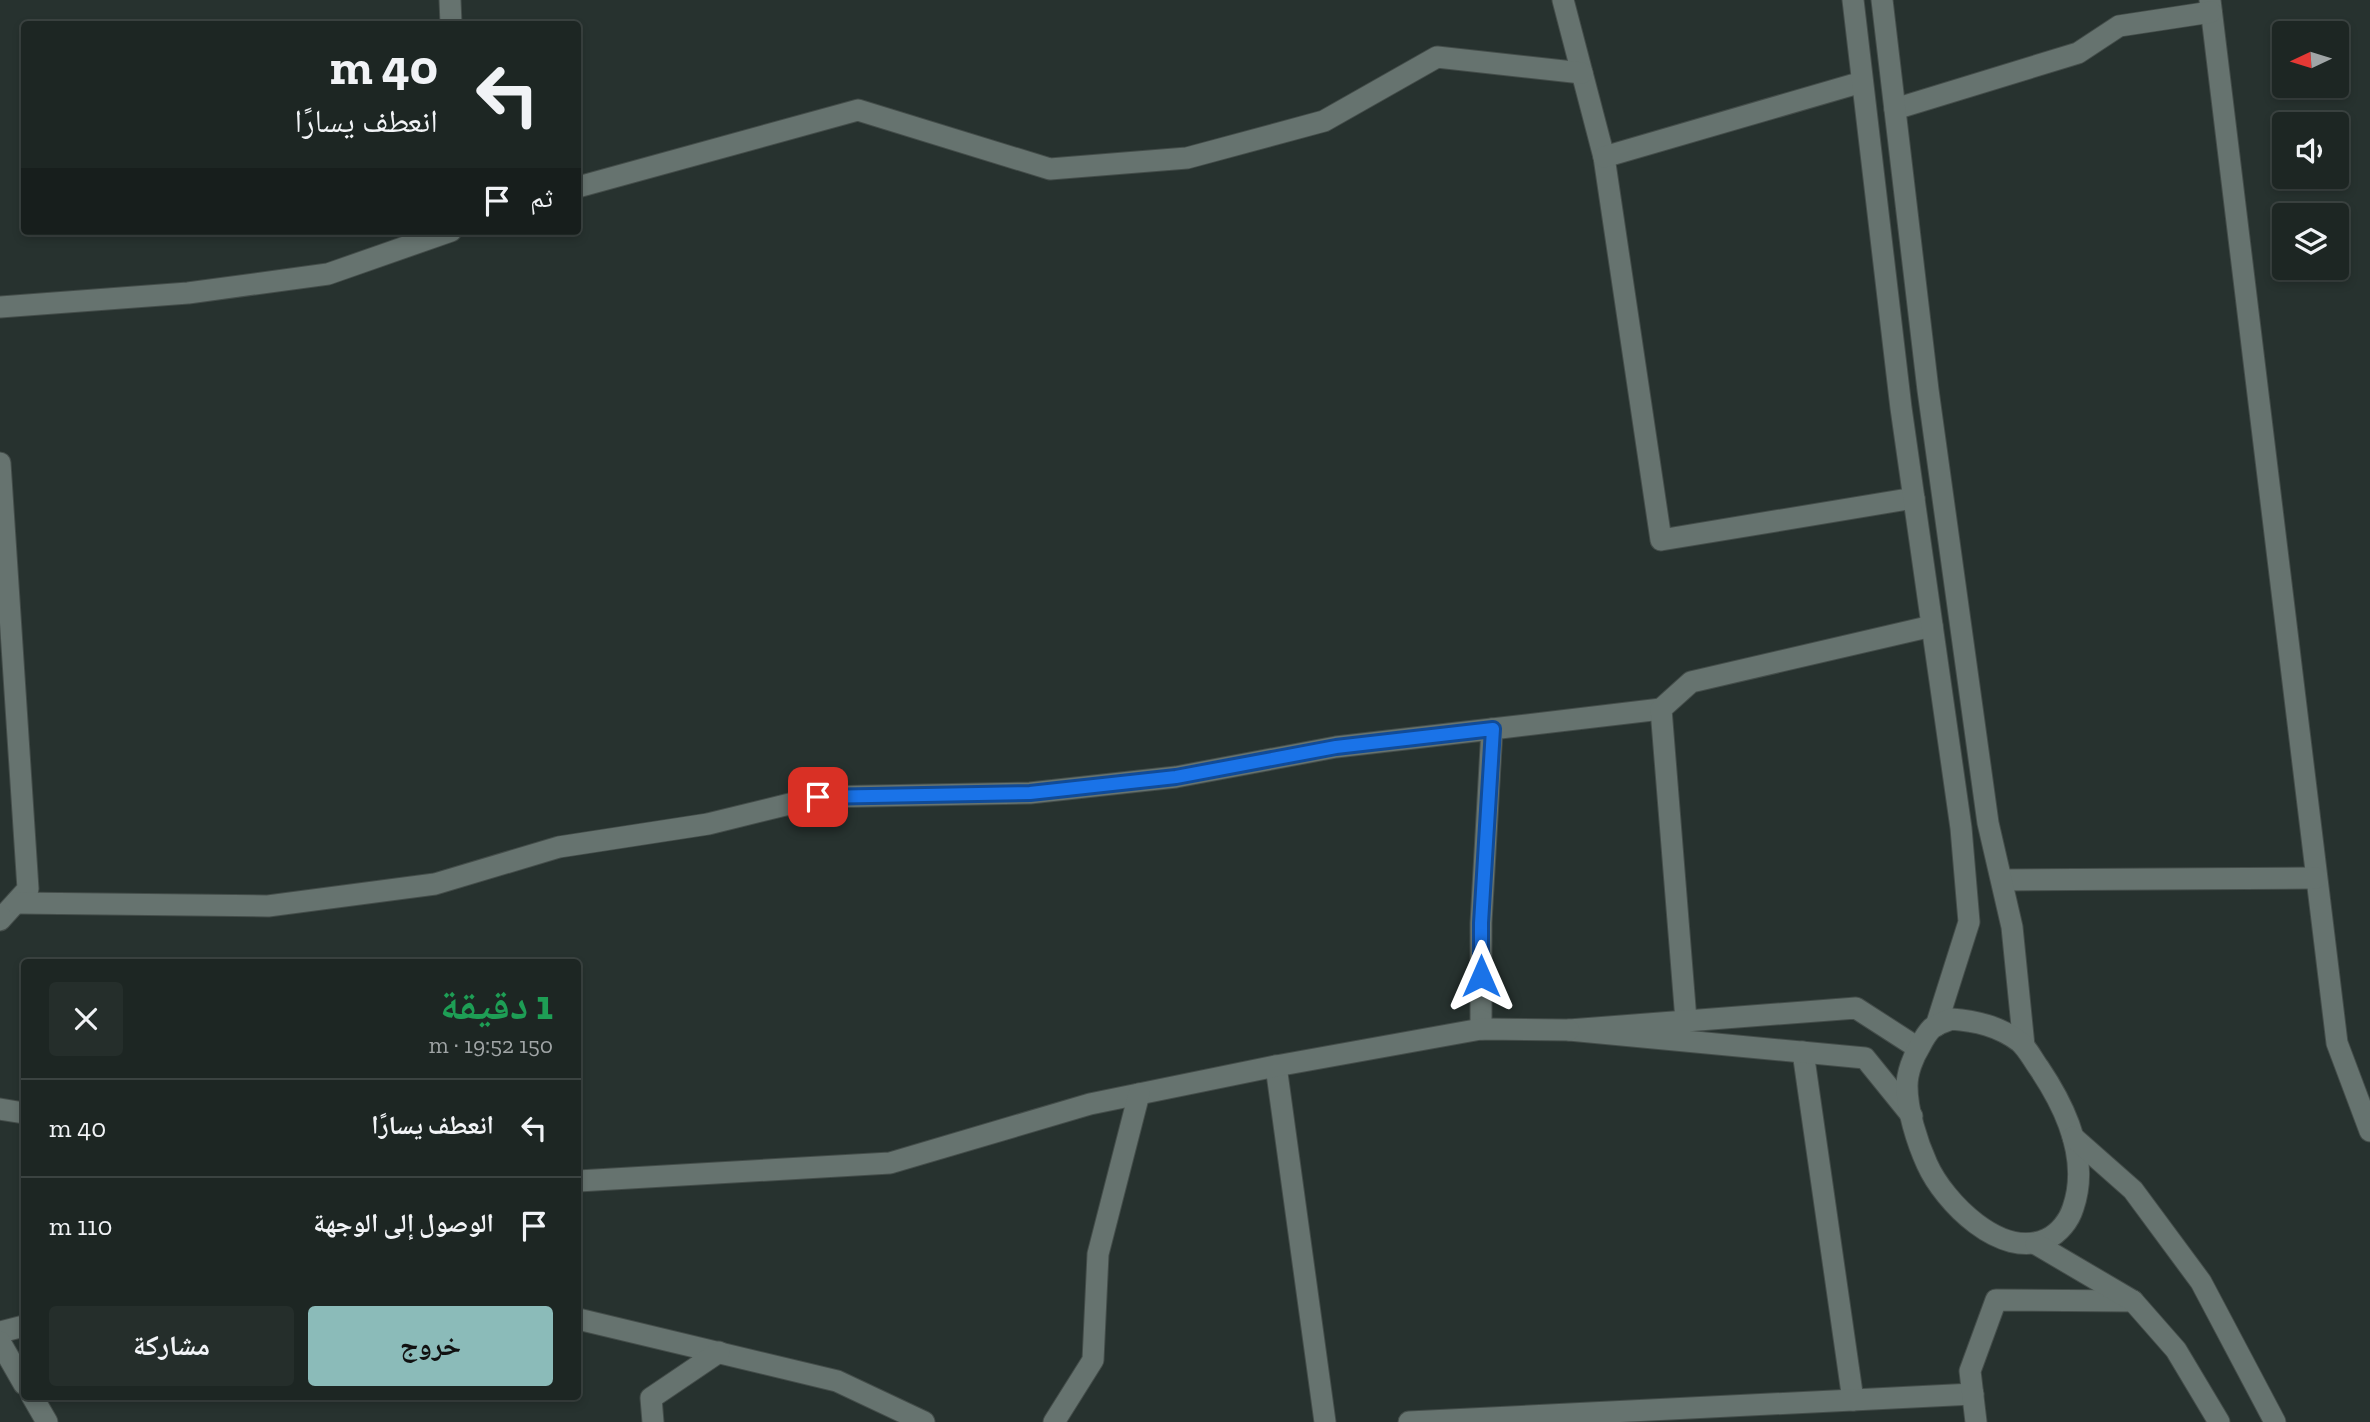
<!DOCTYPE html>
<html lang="ar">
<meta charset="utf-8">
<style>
:root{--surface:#1d2623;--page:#252e2b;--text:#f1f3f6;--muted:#a0a5a6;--line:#3b4341;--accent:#8bbbb9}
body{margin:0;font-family:"Zilla Slab","Noto Naskh Arabic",serif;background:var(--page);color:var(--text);direction:rtl;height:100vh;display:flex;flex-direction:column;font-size:26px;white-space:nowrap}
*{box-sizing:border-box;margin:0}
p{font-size:23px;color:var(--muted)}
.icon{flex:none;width:38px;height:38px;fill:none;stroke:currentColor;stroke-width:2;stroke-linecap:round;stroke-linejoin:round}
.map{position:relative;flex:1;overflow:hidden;direction:ltr}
.side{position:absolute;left:21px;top:959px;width:560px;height:441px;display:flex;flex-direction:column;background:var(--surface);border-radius:7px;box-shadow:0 4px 10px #0003,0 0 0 2px var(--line);direction:rtl}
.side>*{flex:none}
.banner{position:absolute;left:21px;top:21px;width:560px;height:214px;border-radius:7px;box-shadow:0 4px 10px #0003,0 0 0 2px var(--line);direction:rtl;background:#1d2623;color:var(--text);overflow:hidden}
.needle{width:46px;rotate:266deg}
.fabs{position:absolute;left:2272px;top:21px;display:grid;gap:14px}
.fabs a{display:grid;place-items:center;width:77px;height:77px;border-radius:7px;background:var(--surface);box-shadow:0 4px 10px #0003,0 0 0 2px var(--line);font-size:35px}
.pin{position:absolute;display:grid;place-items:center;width:60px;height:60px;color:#fff;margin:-30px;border-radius:14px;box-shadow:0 4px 10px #0006}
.me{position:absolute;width:77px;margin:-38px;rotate:0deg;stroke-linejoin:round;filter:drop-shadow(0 0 5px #0008)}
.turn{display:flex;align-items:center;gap:24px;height:147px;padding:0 28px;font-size:32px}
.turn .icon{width:91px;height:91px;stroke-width:2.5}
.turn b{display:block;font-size:49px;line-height:60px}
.then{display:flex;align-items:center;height:66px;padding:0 28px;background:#0003;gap:14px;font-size:26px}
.round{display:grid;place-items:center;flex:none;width:74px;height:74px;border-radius:7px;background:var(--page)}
.head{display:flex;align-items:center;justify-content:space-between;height:119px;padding:0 28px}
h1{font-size:42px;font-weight:700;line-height:52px;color:#1e9e55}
.primary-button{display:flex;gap:14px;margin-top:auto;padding:14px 28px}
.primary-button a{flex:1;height:80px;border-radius:7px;background:var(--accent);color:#111;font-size:28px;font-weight:700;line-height:80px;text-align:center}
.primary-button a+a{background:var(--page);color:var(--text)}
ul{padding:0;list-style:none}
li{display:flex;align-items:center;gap:21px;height:98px;padding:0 28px;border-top:2px solid var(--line)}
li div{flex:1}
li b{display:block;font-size:26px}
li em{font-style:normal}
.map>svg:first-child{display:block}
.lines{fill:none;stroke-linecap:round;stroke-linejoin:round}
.minor-casing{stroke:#444d4a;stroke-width:23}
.secondary-casing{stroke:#444d4a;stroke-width:23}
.minor{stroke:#66736f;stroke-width:21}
.secondary{stroke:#66736f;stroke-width:21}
.route-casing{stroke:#114b97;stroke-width:18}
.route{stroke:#1a73e8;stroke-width:12}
</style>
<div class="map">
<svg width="2370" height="1422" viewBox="0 0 2370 1422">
<rect width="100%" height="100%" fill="#27322f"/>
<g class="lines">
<defs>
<g id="minor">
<polyline points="450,0 451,24"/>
<polyline points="1563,0 1604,157 1661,540 1914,498"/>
<polyline points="2210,0 2337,1043 2370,1131"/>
<polyline points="1895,109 2078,53 2119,26 2211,12"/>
<polyline points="1604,157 1862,82"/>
<polyline points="578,187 858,110 1050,169 1187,158 1324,121 1437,57 1582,73"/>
<polyline points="0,307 188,293 328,274 451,231"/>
<polyline points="0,463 28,889 0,920"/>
<polyline points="1492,729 1661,709"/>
<polyline points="2002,880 2316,878"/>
<polyline points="16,903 268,906 435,884 559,847 708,824 818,797 1030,793 1176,777 1336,747 1492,729 1481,923 1481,1029"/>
<polyline points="1686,1020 1661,709 1691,682 1932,626"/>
<polyline points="1803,1052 1853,1400"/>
<polyline points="1276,1066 1325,1422"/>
<polyline points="0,1109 24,1113"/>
<polyline points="1912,1116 1865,1058 1569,1030 1856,1008 1918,1048"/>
<polyline points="578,1181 890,1163 1090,1104 1276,1066 1481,1029 1569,1030"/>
<polyline points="578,1319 837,1381 924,1422"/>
<polyline points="0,1332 24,1326"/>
<polyline points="0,1342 24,1384"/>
<polyline points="32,1396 47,1422"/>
<polyline points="653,1422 651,1398 719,1352"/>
<polyline points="1054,1422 1093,1360 1098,1254 1139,1094"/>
<polyline points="1409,1422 1973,1394"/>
<polyline points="1976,1422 1970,1371 1996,1300 2133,1301"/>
</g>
<g id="secondary">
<polyline points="1853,0 1901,408 1961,828 1969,922 1936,1026"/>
<polyline points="1882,0 1928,390 1988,823 2012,927 2024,1046"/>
<path d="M 1951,1019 C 1976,1021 1999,1026 2020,1042 C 2028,1049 2033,1060 2039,1068 C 2066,1108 2090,1159 2073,1208 C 2069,1221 2059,1233 2047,1239 C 2001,1260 1944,1202 1927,1164 C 1917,1142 1907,1110 1907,1086 C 1907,1073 1913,1057 1920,1046 C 1923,1040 1927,1033 1932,1028 C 1937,1024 1945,1022 1951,1019 Z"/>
<polyline points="2073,1137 2133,1190 2201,1282 2275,1422"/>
<polyline points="2036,1244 2133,1301 2176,1350 2219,1422"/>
</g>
</defs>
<!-- minor casing -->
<use href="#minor" class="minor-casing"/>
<!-- secondary casing -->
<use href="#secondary" class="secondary-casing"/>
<!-- minor -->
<use href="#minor" class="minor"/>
<!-- secondary -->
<use href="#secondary" class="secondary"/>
</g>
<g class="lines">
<defs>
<polyline id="route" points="818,797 1030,793 1176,777 1336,747 1493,729 1481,923 1481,976"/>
</defs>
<!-- route casing -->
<use href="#route" class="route-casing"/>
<!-- route -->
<use href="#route" class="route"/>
</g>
</svg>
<div class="fabs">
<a><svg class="needle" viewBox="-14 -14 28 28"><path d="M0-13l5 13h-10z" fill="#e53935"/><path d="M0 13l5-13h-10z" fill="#a0a5a6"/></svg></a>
<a><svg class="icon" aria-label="sound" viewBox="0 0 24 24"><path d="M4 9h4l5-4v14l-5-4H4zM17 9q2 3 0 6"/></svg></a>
<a><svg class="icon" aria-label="layers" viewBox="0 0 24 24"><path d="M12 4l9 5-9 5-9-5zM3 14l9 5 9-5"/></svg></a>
</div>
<div class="pin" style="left:818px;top:797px;background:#d93025"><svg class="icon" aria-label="arrive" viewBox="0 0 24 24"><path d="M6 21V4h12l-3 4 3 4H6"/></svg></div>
<svg class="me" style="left:1481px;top:976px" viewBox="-20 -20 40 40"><path d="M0-17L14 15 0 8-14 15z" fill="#1a73e8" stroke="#fff" stroke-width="4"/></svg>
<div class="banner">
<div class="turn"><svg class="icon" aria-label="left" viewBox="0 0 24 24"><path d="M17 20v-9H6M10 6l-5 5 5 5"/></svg><div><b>40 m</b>انعطف يسارًا</div></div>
<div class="then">ثم<svg class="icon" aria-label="arrive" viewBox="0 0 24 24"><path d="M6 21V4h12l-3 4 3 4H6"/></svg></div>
</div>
<section class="side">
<div class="head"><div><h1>1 دقيقة</h1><p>150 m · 19:52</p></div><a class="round"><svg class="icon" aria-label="close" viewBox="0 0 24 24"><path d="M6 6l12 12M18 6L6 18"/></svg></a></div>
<ul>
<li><svg class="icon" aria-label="left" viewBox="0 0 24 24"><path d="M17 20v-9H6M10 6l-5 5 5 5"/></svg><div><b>انعطف يسارًا</b></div><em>40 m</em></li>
<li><svg class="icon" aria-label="arrive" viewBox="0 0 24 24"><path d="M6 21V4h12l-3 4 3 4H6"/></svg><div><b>الوصول إلى الوجهة</b></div><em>110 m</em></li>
</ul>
<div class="primary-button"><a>خروج</a><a>مشاركة</a></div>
</section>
</div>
